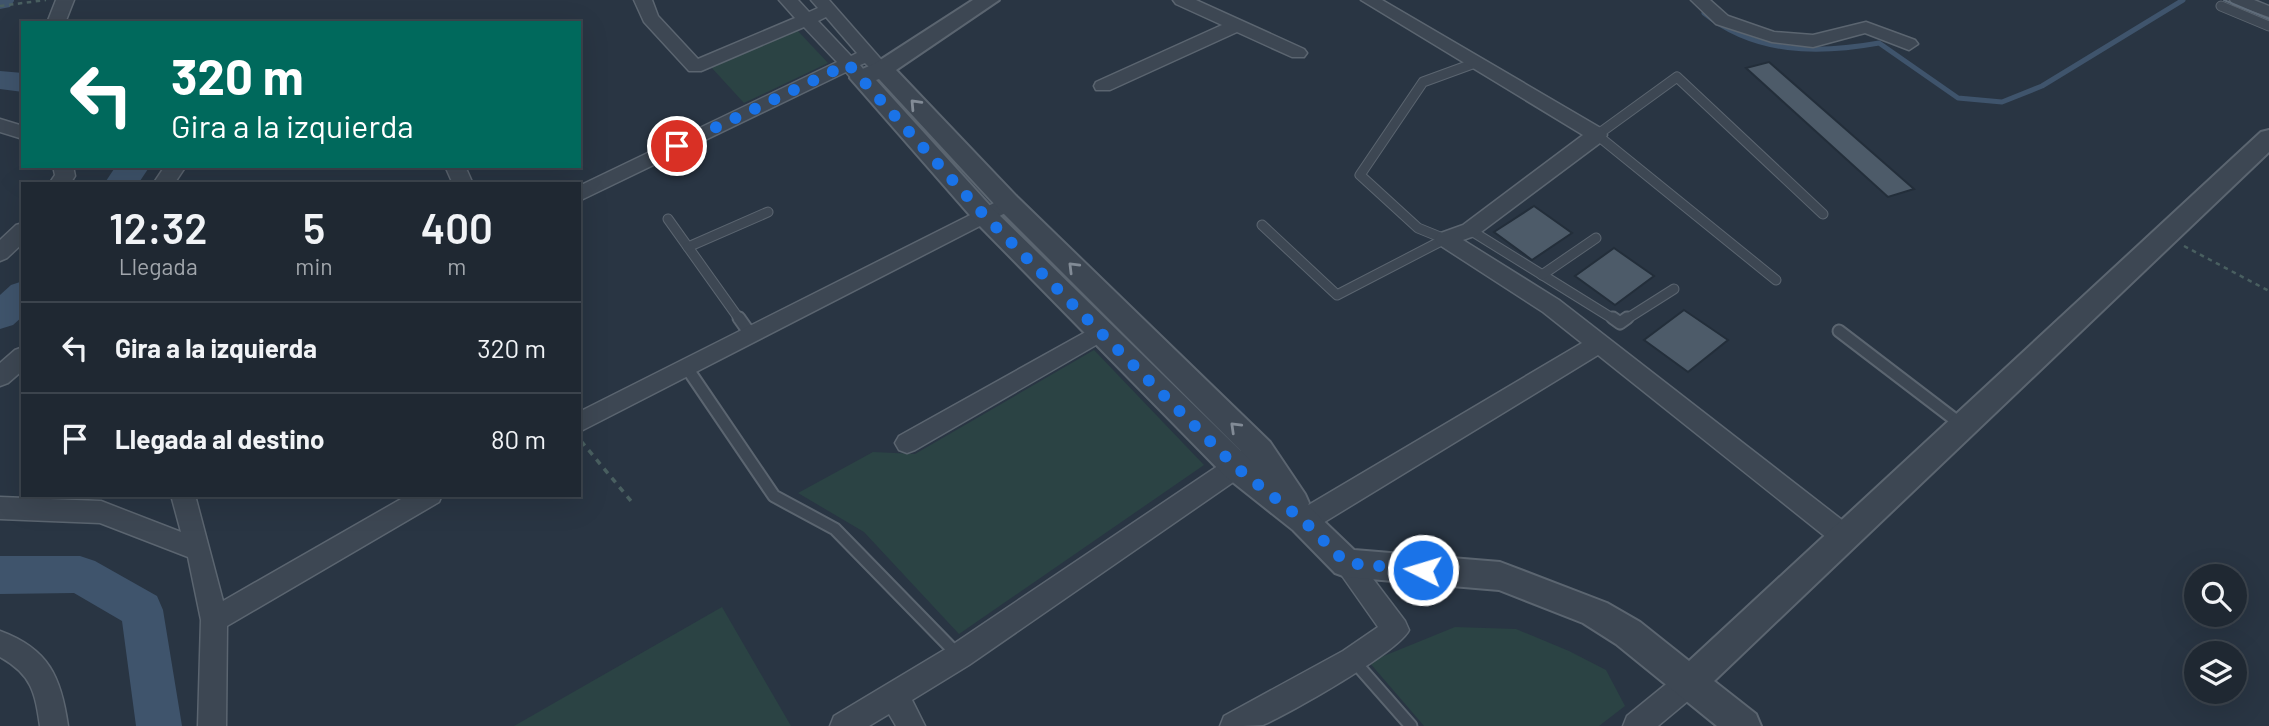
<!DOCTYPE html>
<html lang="es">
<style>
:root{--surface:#1f2832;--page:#2c343e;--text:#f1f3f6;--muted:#a1a6ac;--line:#3c444d}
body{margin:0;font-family:Barlow,sans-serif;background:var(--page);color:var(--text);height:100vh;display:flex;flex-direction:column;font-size:26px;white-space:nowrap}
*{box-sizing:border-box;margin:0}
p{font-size:23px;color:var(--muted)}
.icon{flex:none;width:38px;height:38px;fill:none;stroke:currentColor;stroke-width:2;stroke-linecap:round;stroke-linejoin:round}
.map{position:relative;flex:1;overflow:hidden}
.panel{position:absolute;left:21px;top:182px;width:560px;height:315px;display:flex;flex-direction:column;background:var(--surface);border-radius:0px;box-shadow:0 7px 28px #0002,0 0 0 2px var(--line)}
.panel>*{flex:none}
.top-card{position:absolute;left:21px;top:21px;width:560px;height:147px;border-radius:0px;box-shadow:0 7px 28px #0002,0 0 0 2px var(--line);background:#00695c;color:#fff;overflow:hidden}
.fabs{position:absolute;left:2184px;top:564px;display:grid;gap:14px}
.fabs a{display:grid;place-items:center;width:63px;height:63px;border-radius:50%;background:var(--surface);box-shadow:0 7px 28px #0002,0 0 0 2px var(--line);font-size:35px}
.pin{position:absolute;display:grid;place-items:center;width:60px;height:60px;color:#fff;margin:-30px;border:4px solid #fff;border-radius:50%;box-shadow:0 2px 7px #0007}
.me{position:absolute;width:77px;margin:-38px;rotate:275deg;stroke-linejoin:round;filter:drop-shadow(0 0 5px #0008)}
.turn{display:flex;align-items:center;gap:24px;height:147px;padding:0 35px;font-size:32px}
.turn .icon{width:91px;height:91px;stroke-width:2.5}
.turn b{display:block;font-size:49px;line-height:60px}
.eta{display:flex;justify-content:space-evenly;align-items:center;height:119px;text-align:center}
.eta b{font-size:42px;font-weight:600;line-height:49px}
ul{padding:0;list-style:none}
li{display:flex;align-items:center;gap:21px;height:91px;padding:0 35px;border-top:2px solid var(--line)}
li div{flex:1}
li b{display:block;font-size:26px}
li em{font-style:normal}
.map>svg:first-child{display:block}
.green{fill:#2b4344}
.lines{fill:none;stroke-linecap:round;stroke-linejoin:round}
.stream{stroke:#3f546c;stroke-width:5}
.river{fill:#3f546c;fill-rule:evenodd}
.building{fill:#4d5b69;stroke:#232e3a;stroke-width:2}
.service-far1-casing{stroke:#5b6570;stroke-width:11}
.service-casing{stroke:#5b6570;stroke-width:15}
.minor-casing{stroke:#5b6570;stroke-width:3}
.tertiary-casing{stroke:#5b6570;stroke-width:4}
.path-far1{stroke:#495f60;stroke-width:2.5;stroke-dasharray:4.5 4.5;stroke-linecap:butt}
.path{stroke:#495f60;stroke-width:3.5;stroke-dasharray:6 6;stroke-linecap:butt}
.service-far1{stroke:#3d4753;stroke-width:9}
.service{stroke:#3d4753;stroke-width:11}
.minor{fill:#3d4753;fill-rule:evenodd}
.tertiary{fill:#3d4753;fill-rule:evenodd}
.tram{stroke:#5f6c7a;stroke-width:2}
.oneway{stroke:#828b96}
.route{stroke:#1a73e8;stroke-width:12;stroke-dasharray:0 21.6}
</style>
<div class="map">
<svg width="2269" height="726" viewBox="0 0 2269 726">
<rect width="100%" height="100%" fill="#293543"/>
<!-- green -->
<g class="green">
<polygon points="797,30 828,63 744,103 711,67"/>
<polygon points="1094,350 1204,465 959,634 864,532 798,493 873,452 915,454"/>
<polygon points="722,607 791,726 514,726"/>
<polygon points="1455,627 1516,629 1569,651 1606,670 1625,706 1599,726 1424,726 1369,662"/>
</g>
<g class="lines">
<!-- stream -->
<path class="stream" d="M 1704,13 C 1755,54 1818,54 1879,43 L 1958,98 L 2002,102 L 2042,86 L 2183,0"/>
<!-- river -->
<g class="river">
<polygon points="0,0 14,0 14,1 10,7 0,9"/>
<polygon points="0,71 23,73 23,92 0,89"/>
<polygon points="116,166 150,166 138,184 104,184"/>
<polygon points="23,281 23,316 13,325 0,329 0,295 11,285"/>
<polygon points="0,556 80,556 95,561 157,596 163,610 182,726 136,726 122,621 74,593 0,594"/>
</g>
</g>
<!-- building -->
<g class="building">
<polygon points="1769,62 1914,189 1888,197 1746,68"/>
<polygon points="1534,206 1572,233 1532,260 1494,232"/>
<polygon points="1614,248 1654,276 1615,305 1575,276"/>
<polygon points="1684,310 1728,340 1688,372 1644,340"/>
</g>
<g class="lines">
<defs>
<g id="service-far1">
<polyline points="2221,6 2269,26"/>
<polyline points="668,219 740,320"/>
<polyline points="1262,225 1337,295 1445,239"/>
<polyline points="1470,230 1615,320"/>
<polyline points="1445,239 1418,228 1360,175 1423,82 1475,63"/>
<polyline points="688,247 768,212"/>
<polyline points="1542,275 1596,238"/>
<polyline points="1776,280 1597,135 1677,77 1823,214"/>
<polyline points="1625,320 1674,289"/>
</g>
<g id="service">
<polyline points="739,318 751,335"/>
<polyline points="1613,318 1620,323 1627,318"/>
<polyline points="1839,331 1962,425"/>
<polyline points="687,368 774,496 835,529 959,656"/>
<polyline points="1353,660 1411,726"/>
</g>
<g id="minor">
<polygon points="56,0 74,0 65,23 47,23"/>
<path d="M 634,0 L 652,0 L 658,16 L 698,59 L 795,18 L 779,0 L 798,0 L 809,12 L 818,8 L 811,0 L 829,0 L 886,65 L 877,71 L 871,69 L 865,63 L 860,65 L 867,74 L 865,78 L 851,78 L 846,72 L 579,201 L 579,186 L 837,62 L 804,27 L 701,71 L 689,71 L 644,22 ZM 826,17 L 857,53 L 851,56 L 818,21 Z"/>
<polygon points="1173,0 1196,0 1304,49 1307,53 1304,57 1292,57 1237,32 1110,90 1096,90 1094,86 1096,82 1222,25 1176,4"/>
<polygon points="1361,0 1382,0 1604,130 1607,135 1604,140 1477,235 1463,240 1559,300 1855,530 1859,538 1855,546 1846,549 1837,546 1598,355 1313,529 1304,532 1295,529 1291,521 1295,513 1582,343 1543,312 1438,244 1435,239 1438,234 1463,225 1583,135"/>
<polygon points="1691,0 1710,0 1728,16 1774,32 1813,35 1866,22 1915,40 1918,44 1909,50 1865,33 1813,47 1772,42 1716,24"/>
<polygon points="2230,0 2254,0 2269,6 2269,17 2233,4"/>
<polygon points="0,119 23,126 23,139 0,132"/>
<polygon points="53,166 73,166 75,176 70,184 49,184 55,175"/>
<polygon points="165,166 186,166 174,184 153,184"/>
<polygon points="445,166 465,166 473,184 453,184"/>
<polygon points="1008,196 1015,198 1018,203 1015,208 579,432 579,412"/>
<polygon points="23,223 23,243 7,258 0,261 0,240 16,225"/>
<polygon points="1100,324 1108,326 1111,332 1108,338 915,450 907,453 899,450 895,443 899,436"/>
<polygon points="23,347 23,370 8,383 0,386 0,363 15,350"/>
<polygon points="1249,448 1258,451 1261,458 1258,465 969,665 912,700 925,726 896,726 889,714 869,726 830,726 834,716 949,647 1240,451"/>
<polygon points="171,495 195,495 223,601 408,495 442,495 439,502 227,626 226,726 198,726 201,620 188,557 100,523 0,519 0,497 101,501 181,532"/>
<path d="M 1346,552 L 1355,555 L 1405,621 L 1409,630 C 1400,651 1289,714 1263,725 C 1252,726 1233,726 1220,726 L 1224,716 L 1343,651 L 1378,627 L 1333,563 L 1337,555 Z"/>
<path d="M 0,631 C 49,649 61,677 68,726 L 40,726 C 35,692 32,675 0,657 Z"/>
<polygon points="1691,668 1701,672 1705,681 1701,690 1658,726 1623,726 1627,716 1681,672"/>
</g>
<path id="tertiary" d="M 973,0 L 999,0 L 896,70 L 1017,197 L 1270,442 L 1305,494 L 1309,503 L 1308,506 L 1354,550 L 1500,562 L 1607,603 L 1640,622 L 1689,661 L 2261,132 L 2269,130 L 2269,152 L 1714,681 L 1756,714 L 1761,726 L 1717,726 L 1616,644 L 1583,623 L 1499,590 L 1346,577 L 1335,573 L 1293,530 L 1225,476 L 975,221 L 850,78 L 853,73 L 874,64 ZM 879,79 L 999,209 L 1251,461 L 993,209 L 876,80 Z"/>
</defs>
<!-- service-far1 casing -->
<use href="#service-far1" class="service-far1-casing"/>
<!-- service casing -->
<use href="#service" class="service-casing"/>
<!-- minor casing -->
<use href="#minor" class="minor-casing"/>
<!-- tertiary casing -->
<use href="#tertiary" class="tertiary-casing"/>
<!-- path-far1 -->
<g class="path-far1">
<polyline points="0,6 46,0"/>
<polyline points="2184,246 2269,291"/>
</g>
<!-- path -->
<polyline class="path" points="581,441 631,501"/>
<!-- service-far1 -->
<use href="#service-far1" class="service-far1"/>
<!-- service -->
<use href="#service" class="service"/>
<!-- minor -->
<use href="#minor" class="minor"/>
<!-- tertiary -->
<use href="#tertiary" class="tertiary"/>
<!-- tram -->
<polyline class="tram" points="2224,0 2269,19"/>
</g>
<!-- one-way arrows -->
<defs><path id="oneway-chevron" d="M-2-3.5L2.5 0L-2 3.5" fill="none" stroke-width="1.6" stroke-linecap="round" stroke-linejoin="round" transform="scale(1.75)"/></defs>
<g class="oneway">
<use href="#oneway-chevron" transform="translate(915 104) rotate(-133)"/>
<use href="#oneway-chevron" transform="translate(1073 267) rotate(-135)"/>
<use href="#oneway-chevron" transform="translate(1235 427) rotate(-136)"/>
</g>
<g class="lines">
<!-- route -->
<polyline class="route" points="677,146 848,64 984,215 1100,332 1236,467 1304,521 1346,563 1423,570"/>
</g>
</svg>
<div class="fabs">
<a><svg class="icon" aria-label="search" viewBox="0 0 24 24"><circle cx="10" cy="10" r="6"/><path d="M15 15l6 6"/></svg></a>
<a><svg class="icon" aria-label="layers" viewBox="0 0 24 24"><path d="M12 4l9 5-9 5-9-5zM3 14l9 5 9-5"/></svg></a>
</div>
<div class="pin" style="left:677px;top:146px;background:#d93025"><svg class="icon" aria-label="arrive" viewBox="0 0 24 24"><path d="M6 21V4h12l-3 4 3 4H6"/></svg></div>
<svg class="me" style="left:1423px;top:570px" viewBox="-20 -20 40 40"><circle r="17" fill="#1a73e8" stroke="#fff" stroke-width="3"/><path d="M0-11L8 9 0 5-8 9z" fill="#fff"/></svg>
<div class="top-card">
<div class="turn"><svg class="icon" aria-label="left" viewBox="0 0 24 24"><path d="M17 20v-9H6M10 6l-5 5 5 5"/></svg><div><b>320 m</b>Gira a la izquierda</div></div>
</div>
<section class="panel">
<div class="eta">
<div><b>12:32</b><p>Llegada</p></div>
<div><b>5</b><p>min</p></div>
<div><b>400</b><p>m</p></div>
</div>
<ul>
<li><svg class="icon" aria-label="left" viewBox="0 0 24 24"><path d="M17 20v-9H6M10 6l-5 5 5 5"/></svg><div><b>Gira a la izquierda</b></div><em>320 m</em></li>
<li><svg class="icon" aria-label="arrive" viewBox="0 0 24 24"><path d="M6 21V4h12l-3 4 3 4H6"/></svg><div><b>Llegada al destino</b></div><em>80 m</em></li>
</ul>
</section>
</div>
